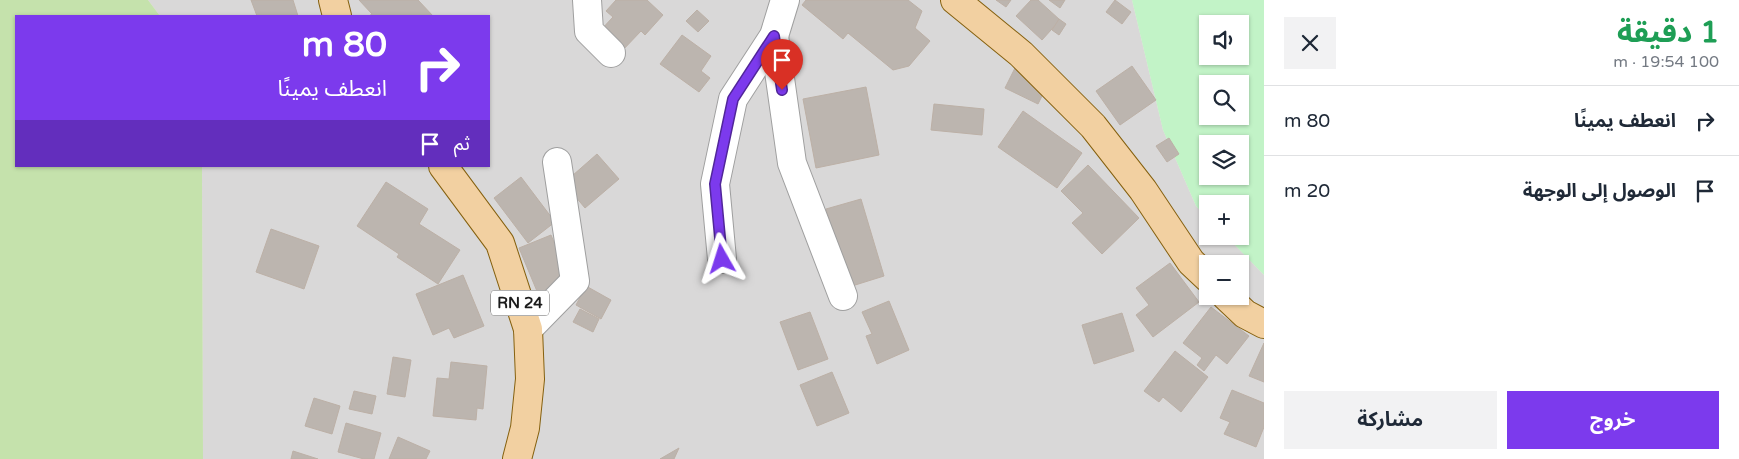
<!DOCTYPE html>
<html lang="ar">
<meta charset="utf-8">
<style>
:root{--surface:#fff;--page:#f2f2f3;--text:#1f2937;--muted:#747a83;--line:#e0e1e3;--accent:#7c3aed}
body{margin:0;font-family:"Varela Round","Noto Sans Arabic",sans-serif;background:var(--page);color:var(--text);direction:rtl;height:100vh;display:flex;flex-direction:column;font-size:19px;white-space:nowrap}
*{box-sizing:border-box;margin:0}
p{font-size:16px;color:var(--muted)}
.icon{flex:none;width:28px;height:28px;fill:none;stroke:currentColor;stroke-width:2;stroke-linecap:round;stroke-linejoin:round}
.map{position:relative;flex:1;overflow:hidden;direction:ltr}
.panel{display:flex;flex-direction:column;background:var(--surface);width:475px}
.panel>*{flex:none}
.top-card{position:absolute;left:15px;top:15px;width:475px;height:152px;border-radius:0px;box-shadow:0 1px 4px #0004;direction:rtl;background:#7c3aed;color:#fff;overflow:hidden}
.controls{position:absolute;left:1199px;top:15px;display:grid;gap:10px}
.controls a{display:grid;place-items:center;width:50px;height:50px;border-radius:0px;background:var(--surface);box-shadow:0 1px 4px #0004;font-size:25px}
.pin{position:absolute;display:grid;place-items:center;width:42px;height:42px;color:#fff;margin:-51px -21px;border-radius:50% 50% 50% 0;rotate:-45deg;box-shadow:0 0 5px #0007}
.pin .icon{rotate:45deg}
.me{position:absolute;width:55px;margin:-28px;rotate:354deg;stroke-linejoin:round;filter:drop-shadow(0 0 4px #0008)}
.turn{display:flex;align-items:center;gap:18px;height:105px;padding:0 20px;font-size:22px}
.turn .icon{width:65px;height:65px;stroke-width:2.5}
.turn b{display:block;font-size:35px;line-height:42px}
.then{display:flex;align-items:center;height:48px;padding:0 20px;background:#0003;gap:10px;font-size:19px}
.round{display:grid;place-items:center;flex:none;width:52px;height:52px;border-radius:0px;background:var(--page)}
.overview{display:flex;align-items:center;justify-content:space-between;height:85px;padding:0 20px}
h1{font-size:30px;font-weight:700;line-height:38px;color:#1e9e55}
.action{display:flex;gap:10px;margin-top:auto;padding:10px 20px}
.action a{flex:1;height:58px;border-radius:0px;background:var(--accent);color:#fff;font-size:20px;font-weight:700;line-height:58px;text-align:center}
.action a+a{background:var(--page);color:var(--text)}
ul{padding:0;list-style:none}
li{display:flex;align-items:center;gap:15px;height:70px;padding:0 20px;border-top:1px solid var(--line)}
li div{flex:1}
li b{display:block;font-size:19px}
li em{font-style:normal}
main{display:flex;flex:1;min-height:0}
.map>svg:first-child{display:block}
.residential{fill:#d9d8d8;fill-rule:evenodd}
.grass{fill:#c5e2ac}
.park{fill:#c2f3c7;fill-rule:evenodd}
.building{fill:#bcb5af;stroke:#bcb0a6}
.lines{fill:none;stroke-linecap:round;stroke-linejoin:round}
.minor-casing{stroke:#9f9f9f;stroke-width:30}
.major-casing{stroke:#85600e;stroke-width:30}
.minor{stroke:#fff;stroke-width:28}
.major{stroke:#f2d0a1;stroke-width:28}
.route-casing{stroke:#51269a;stroke-width:12}
.route{stroke:#7c3aed;stroke-width:9}
.labels{text-anchor:middle;stroke-width:4;stroke-linejoin:round;paint-order:stroke}
.shield{fill:#fff;stroke:#5f5f5f;stroke-width:1}
.shield-label{font-size:15px;font-weight:bold;fill:#1b1b1b}
</style>
<main>
<section class="panel">
<div class="overview"><div><h1>1 دقيقة</h1><p>100 m · 19:54</p></div><a class="round"><svg class="icon" aria-label="close" viewBox="0 0 24 24"><path d="M6 6l12 12M18 6L6 18"/></svg></a></div>
<ul>
<li><svg class="icon" aria-label="right" viewBox="0 0 24 24"><path d="M7 20v-9h11M14 6l5 5-5 5"/></svg><div><b>انعطف يمينًا</b></div><em>80 m</em></li>
<li><svg class="icon" aria-label="arrive" viewBox="0 0 24 24"><path d="M6 21V4h12l-3 4 3 4H6"/></svg><div><b>الوصول إلى الوجهة</b></div><em>20 m</em></li>
</ul>
<div class="action"><a>خروج</a><a>مشاركة</a></div>
</section>
<div class="map">
<svg width="1264" height="459" viewBox="0 0 1264 459">
<rect width="100%" height="100%" fill="#ece9e2"/>
<!-- residential -->
<path class="residential" d="M 148,0 L 1132,0 L 1163,130 L 1196,206 L 1207,218 L 1208,236 L 1226,236 L 1264,275 L 1264,459 L 203,459 L 202,166 L 489,166 L 489,16 L 160,16 ZM 1208,264 L 1240,264 L 1240,296 L 1208,296 Z"/>
<!-- grass -->
<polygon class="grass" points="0,0 148,0 160,16 16,16 16,166 202,166 203,459 0,459"/>
<!-- park -->
<path class="park" d="M 1132,0 L 1264,0 L 1264,275 L 1226,236 L 1240,236 L 1240,204 L 1208,204 L 1207,218 L 1196,206 L 1163,130 ZM 1208,24 L 1240,24 L 1240,56 L 1208,56 ZM 1208,84 L 1240,84 L 1240,116 L 1208,116 ZM 1208,144 L 1240,144 L 1240,176 L 1208,176 Z"/>
<!-- building -->
<g class="building">
<polygon points="251,0 293,0 298,16 257,16"/>
<polygon points="359,0 418,0 433,16 369,16 372,14"/>
<polygon points="616,0 647,0 663,15 645,35 641,31 621,52 599,32 613,17 606,11"/>
<polygon points="806,0 908,0 922,11 915,28 930,41 909,66 893,70 848,33 843,39 802,5"/>
<polygon points="996,0 1011,0 1006,7"/>
<polygon points="1031,0 1038,0 1060,20 1042,40 1016,16"/>
<polygon points="1049,0 1065,0 1060,8"/>
<polygon points="1115,0 1131,12 1122,24 1106,12"/>
<polygon points="697,10 709,21 698,32 686,21"/>
<polygon points="1059,19 1066,24 1059,35 1052,30"/>
<polygon points="682,35 711,56 701,71 710,78 699,92 660,64"/>
<polygon points="1132,66 1156,100 1120,125 1096,91"/>
<polygon points="1015,68 1048,84 1038,104 1005,88"/>
<polygon points="866,87 879,155 816,168 803,99"/>
<polygon points="934,104 984,109 982,135 931,130"/>
<polygon points="1023,111 1082,153 1057,188 998,147"/>
<polygon points="1169,138 1179,154 1167,162 1156,146"/>
<polygon points="597,154 619,179 585,208 564,183"/>
<polygon points="1088,165 1139,218 1102,254 1072,223 1083,213 1061,191"/>
<polygon points="521,177 555,222 528,243 494,198"/>
<polygon points="386,182 428,209 419,224 460,250 438,284 397,257 399,254 357,226"/>
<polygon points="861,199 884,276 852,286 843,255 840,255 826,209"/>
<polygon points="271,229 319,246 304,289 256,272"/>
<polygon points="551,235 571,283 539,296 519,248"/>
<polygon points="1170,263 1199,302 1153,337 1136,315 1149,305 1136,288"/>
<polygon points="463,275 484,326 454,338 449,328 433,335 416,294"/>
<polygon points="586,286 611,300 601,319 576,305"/>
<polygon points="889,301 909,350 877,364 866,336 872,334 862,312"/>
<polygon points="1211,307 1249,336 1227,364 1216,355 1204,371 1197,365 1202,358 1183,343"/>
<polygon points="580,309 599,319 593,332 573,322"/>
<polygon points="810,312 828,359 798,370 780,322"/>
<polygon points="1122,313 1134,351 1094,364 1082,325"/>
<polygon points="1264,343 1264,382 1249,376"/>
<polygon points="1175,351 1208,377 1181,412 1163,397 1159,402 1144,391"/>
<polygon points="393,357 411,360 405,397 387,394"/>
<polygon points="451,362 487,366 483,409 477,408 476,420 433,416 437,378 449,379"/>
<polygon points="832,372 849,413 817,426 800,385"/>
<polygon points="1232,390 1264,403 1264,427 1256,447 1224,434 1230,422 1220,418"/>
<polygon points="354,391 376,396 372,414 349,409"/>
<polygon points="314,398 340,406 332,434 305,426"/>
<polygon points="346,423 381,433 374,459 364,459 338,452"/>
<polygon points="398,437 430,451 426,459 389,459"/>
<polygon points="679,448 674,459 660,459"/>
<polygon points="293,451 318,459 291,459"/>
</g>
<g class="lines">
<defs>
<g id="minor">
<polyline points="587,0 589,31 611,53"/>
<polyline points="774,36 792,163 843,296"/>
<polyline points="722,259 715,184 733,99 774,36 785,0"/>
<polyline points="528,329 575,281 557,162"/>
</g>
<g id="major">
<polyline points="333,0 337,16"/>
<polyline points="955,0 1021,54 1093,126 1143,190 1191,262 1208,278"/>
<polyline points="443,166 500,243 528,329 530,379 525,428 517,459"/>
<polyline points="1226,296 1245,314 1264,324"/>
</g>
</defs>
<!-- minor casing -->
<use href="#minor" class="minor-casing"/>
<!-- major casing -->
<use href="#major" class="major-casing"/>
<!-- minor -->
<use href="#minor" class="minor"/>
<!-- major -->
<use href="#major" class="major"/>
</g>
<g class="lines">
<defs>
<polyline id="route" points="722,259 715,184 733,99 774,36 782,90"/>
</defs>
<!-- route casing -->
<use href="#route" class="route-casing"/>
<!-- route -->
<use href="#route" class="route"/>
</g>
<g class="labels">
<!-- shield labels -->
<rect class="shield" x="491" y="290.5" width="58" height="25" rx="4"/>
<g class="shield-label">
<text x="520" y="308">RN 24</text>
</g>
</g>
</svg>
<div class="controls">
<a><svg class="icon" aria-label="sound" viewBox="0 0 24 24"><path d="M4 9h4l5-4v14l-5-4H4zM17 9q2 3 0 6"/></svg></a>
<a><svg class="icon" aria-label="search" viewBox="0 0 24 24"><circle cx="10" cy="10" r="6"/><path d="M15 15l6 6"/></svg></a>
<a><svg class="icon" aria-label="layers" viewBox="0 0 24 24"><path d="M12 4l9 5-9 5-9-5zM3 14l9 5 9-5"/></svg></a>
<a>+</a>
<a>−</a>
</div>
<div class="pin" style="left:782px;top:90px;background:#d93025"><svg class="icon" aria-label="arrive" viewBox="0 0 24 24"><path d="M6 21V4h12l-3 4 3 4H6"/></svg></div>
<svg class="me" style="left:722px;top:259px" viewBox="-20 -20 40 40"><path d="M0-17L14 15 0 8-14 15z" fill="#7c3aed" stroke="#fff" stroke-width="4"/></svg>
<div class="top-card">
<div class="turn"><svg class="icon" aria-label="right" viewBox="0 0 24 24"><path d="M7 20v-9h11M14 6l5 5-5 5"/></svg><div><b>80 m</b>انعطف يمينًا</div></div>
<div class="then">ثم<svg class="icon" aria-label="arrive" viewBox="0 0 24 24"><path d="M6 21V4h12l-3 4 3 4H6"/></svg></div>
</div>
</div>
</main>
